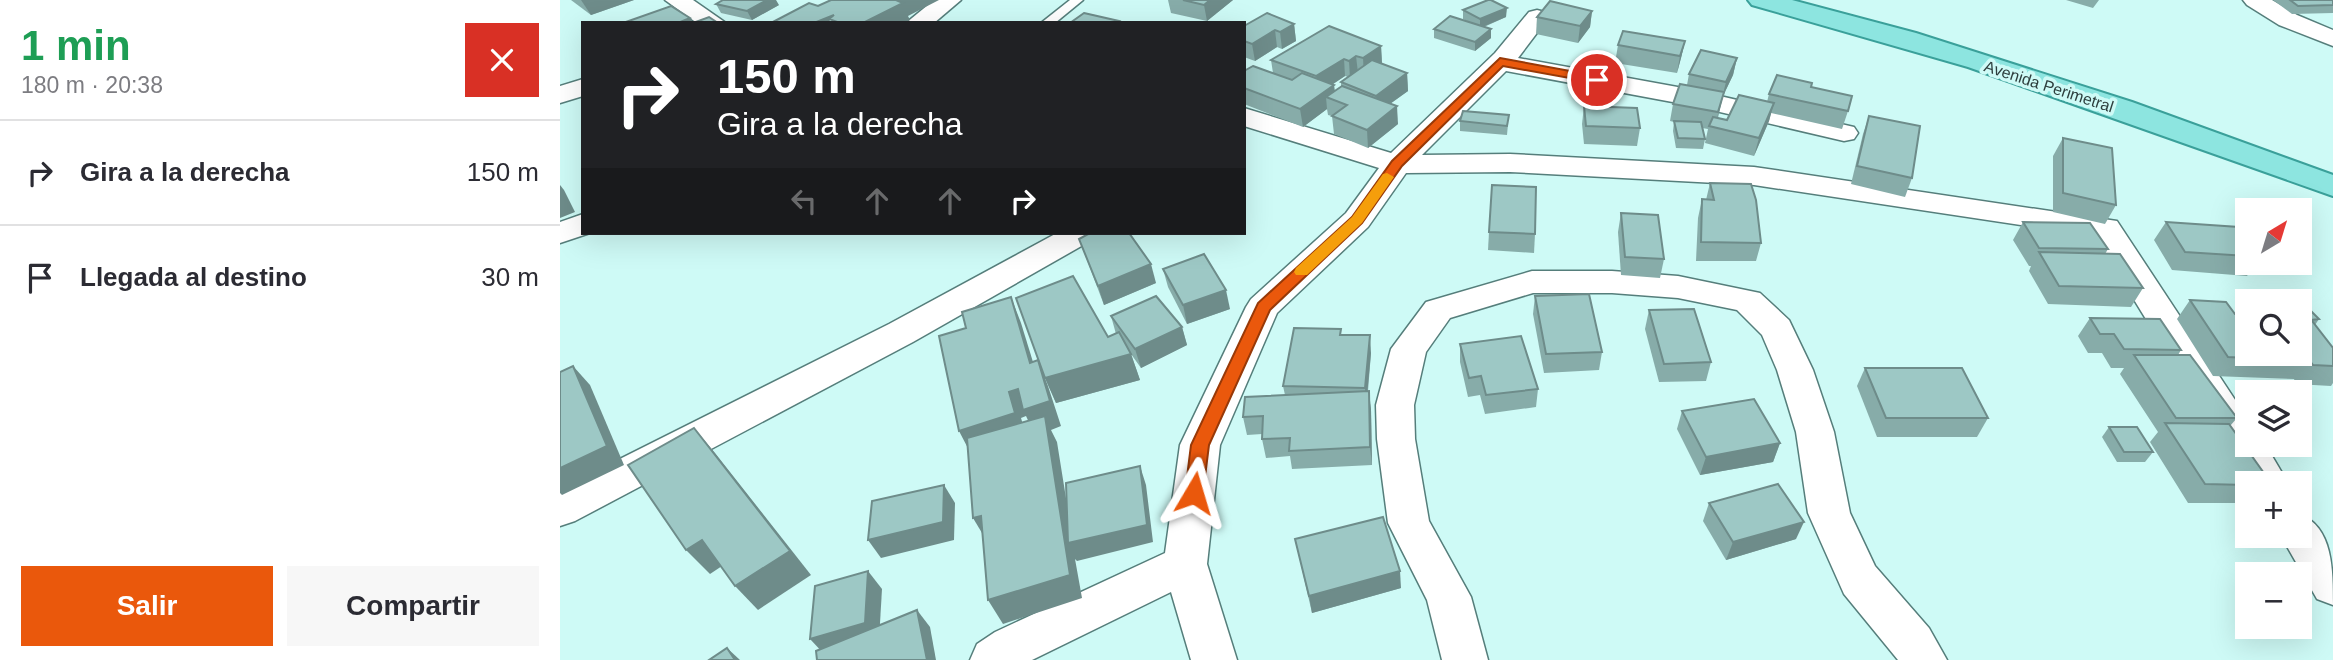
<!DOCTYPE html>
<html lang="es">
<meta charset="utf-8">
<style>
:root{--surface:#fff;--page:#f7f7f7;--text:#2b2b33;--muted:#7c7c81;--line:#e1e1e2;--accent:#ea580c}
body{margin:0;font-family:Arial,sans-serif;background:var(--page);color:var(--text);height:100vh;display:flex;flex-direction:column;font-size:26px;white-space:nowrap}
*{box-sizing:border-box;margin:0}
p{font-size:23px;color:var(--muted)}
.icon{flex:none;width:38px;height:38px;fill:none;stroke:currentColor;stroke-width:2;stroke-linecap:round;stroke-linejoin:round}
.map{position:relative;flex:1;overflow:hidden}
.drawer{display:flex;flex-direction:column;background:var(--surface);width:560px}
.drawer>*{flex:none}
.guide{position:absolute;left:21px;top:21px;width:665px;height:214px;border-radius:0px;box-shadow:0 7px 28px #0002;background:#202124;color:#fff;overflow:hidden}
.needle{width:46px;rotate:38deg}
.buttons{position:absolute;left:1675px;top:198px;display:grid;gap:14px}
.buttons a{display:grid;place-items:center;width:77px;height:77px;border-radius:0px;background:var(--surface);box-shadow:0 7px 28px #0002;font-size:35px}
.pin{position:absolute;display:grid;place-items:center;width:60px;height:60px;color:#fff;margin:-30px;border:4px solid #fff;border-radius:50%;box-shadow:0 2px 7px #0007}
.me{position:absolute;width:77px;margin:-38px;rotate:7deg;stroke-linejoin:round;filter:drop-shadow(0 0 5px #0008)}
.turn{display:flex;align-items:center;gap:24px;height:147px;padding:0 21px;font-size:32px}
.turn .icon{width:91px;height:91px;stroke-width:2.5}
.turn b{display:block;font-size:49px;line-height:60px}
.lanes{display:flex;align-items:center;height:66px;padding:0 21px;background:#0003;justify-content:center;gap:35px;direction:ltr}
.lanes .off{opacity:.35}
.round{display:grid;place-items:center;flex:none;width:74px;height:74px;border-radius:0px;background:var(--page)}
.overview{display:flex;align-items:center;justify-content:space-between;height:119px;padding:0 21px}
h1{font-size:42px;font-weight:700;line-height:52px;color:#1e9e55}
.primary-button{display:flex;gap:14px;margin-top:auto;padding:14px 21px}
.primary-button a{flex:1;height:80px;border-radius:0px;background:var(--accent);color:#fff;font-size:28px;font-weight:700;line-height:80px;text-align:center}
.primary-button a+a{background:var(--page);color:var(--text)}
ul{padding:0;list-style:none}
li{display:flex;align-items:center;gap:21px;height:105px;padding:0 21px;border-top:2px solid var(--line)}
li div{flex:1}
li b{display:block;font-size:26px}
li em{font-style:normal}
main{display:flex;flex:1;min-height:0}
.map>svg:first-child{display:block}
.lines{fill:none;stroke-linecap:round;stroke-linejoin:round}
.service-casing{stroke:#557e7b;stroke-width:3}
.minor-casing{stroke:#557e7b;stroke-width:3}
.primary-casing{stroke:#3aa09a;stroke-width:4}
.service{fill:#fff;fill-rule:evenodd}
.minor{fill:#fff;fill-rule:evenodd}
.primary{fill:#8de5e0;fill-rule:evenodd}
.wall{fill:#87aca9;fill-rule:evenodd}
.shaded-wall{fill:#6e8c8a}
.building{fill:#9dc8c5;stroke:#6e8c8a;stroke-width:2}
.route{fill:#ea580c;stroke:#983908;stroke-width:2}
.slow{fill:#f59e0b}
.labels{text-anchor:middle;stroke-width:7;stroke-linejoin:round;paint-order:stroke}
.far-street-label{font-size:16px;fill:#2d3e3d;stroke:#cefaf6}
</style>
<main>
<section class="drawer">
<div class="overview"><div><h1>1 min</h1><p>180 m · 20:38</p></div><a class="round" style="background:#d93025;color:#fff"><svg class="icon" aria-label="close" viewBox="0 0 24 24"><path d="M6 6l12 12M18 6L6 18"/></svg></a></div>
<ul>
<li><svg class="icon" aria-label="right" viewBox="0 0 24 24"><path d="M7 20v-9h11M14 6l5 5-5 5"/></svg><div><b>Gira a la derecha</b></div><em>150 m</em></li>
<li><svg class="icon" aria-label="arrive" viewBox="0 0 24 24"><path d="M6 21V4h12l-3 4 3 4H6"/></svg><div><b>Llegada al destino</b></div><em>30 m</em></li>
</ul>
<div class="primary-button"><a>Salir</a><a>Compartir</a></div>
</section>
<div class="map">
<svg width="1773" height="660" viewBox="0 0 1773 660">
<rect width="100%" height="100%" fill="#cefaf6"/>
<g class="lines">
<defs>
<polygon id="service" points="510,0 523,0 495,23 481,23"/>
<g id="minor">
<polygon points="105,0 133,0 166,23 137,23"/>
<polygon points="374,0 401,0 374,23 346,23"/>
<polygon points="1683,0 1712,0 1737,15 1773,30 1773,46 1719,25 1687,5"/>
<polygon points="977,10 985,12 989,17 958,58 1134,90 1294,127 1298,133 1294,139 1284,141 1134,106 946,71 862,155 950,154 1194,167 1557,221 1687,418 1687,444 1705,444 1728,483 1687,484 1535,236 1194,185 950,172 846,173 808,227 717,313 660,445 647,564 677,660 631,660 611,592 472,660 410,660 417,644 435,632 605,553 620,445 686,307 691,299 786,213 819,168 684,126 684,108 831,153 935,53 969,12"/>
<polygon points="23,79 23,96 0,103 0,86"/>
<polygon points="23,214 23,233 30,233 0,243 0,222"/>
<polygon points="497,233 537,233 532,240 353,342 15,521 0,526 0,489 329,324"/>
<polygon points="972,271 1052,271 1118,276 1200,293 1229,320 1253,370 1274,432 1290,513 1315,566 1369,628 1387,660 1338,660 1284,594 1248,513 1236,432 1217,370 1202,335 1177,310 1118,298 1052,293 973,293 890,318 866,352 854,405 855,439 869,521 911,597 928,660 882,660 867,600 828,523 817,439 816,405 831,349 866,302"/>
<path d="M 1740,514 C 1773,528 1773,569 1773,605 L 1757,599 L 1721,536 L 1740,536 Z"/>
</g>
<polygon id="primary" points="1188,0 1232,0 1356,33 1572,102 1773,175 1773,196 1408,67 1192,5"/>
</defs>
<!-- service casing -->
<use href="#service" class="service-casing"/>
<!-- minor casing -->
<use href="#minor" class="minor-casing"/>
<!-- primary casing -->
<use href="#primary" class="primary-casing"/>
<!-- service -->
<use href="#service" class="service"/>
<!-- minor -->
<use href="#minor" class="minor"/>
<!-- primary -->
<use href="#primary" class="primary"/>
</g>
<!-- wall -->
<g class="wall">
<polygon points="11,0 74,0 31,15"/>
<polygon points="608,0 673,0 647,21 611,13"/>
<polygon points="1506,0 1539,0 1533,8"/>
<polygon points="1713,0 1773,0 1773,13 1732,14"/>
<polygon points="156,4 219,5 192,20 161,13"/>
<polygon points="903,10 946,17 924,27 931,29 931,38 915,51 874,38 874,29 909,22 903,19"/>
<polygon points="1032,11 1030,27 1018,43 976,34 977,17"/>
<polygon points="734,24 736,41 722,49 717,47 695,61 684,57 684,26"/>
<polygon points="1125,41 1121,58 1117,73 1055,63 1058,45"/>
<path d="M 821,46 L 822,64 L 847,73 L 848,91 L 830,104 L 838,124 L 808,148 L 774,134 L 772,116 L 768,115 L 767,109 L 743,127 L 684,104 L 684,71 L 713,73 L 711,60 ZM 785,76 L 788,77 L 781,82 L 781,86 L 775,91 L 774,85 L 773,84 Z"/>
<polygon points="1177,58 1173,75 1163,96 1158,118 1167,120 1207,102 1209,94 1251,87 1288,111 1282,129 1211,113 1209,121 1194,156 1145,143 1148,129 1142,128 1145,139 1143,149 1116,148 1113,131 1114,122 1110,121 1113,104 1127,85 1129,74"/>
<polygon points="1024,106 1080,128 1077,146 1024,144 1022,124"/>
<polygon points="1309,116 1352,178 1345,197 1291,184 1303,134"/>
<polygon points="900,121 948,124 947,135 900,131"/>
<polygon points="1503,138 1556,205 1545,224 1493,212 1493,156"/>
<polygon points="1150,183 1201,243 1196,261 1136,261 1138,218 1142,199 1146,200"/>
<polygon points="1061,213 1104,259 1100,278 1061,275 1058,232"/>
<polygon points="1463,222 1548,249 1545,254 1583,288 1571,307 1488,304 1469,271 1471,266 1469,266 1453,240"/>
<polygon points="1606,222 1687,238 1687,262 1697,262 1687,276 1612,270 1594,240"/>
<polygon points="929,232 975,234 974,253 928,250"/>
<polygon points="519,239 596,283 544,305"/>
<polygon points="603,269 670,309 627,324 608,287"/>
<polygon points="975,296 1042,352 1039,370 984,373 973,314"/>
<polygon points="1630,300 1687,354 1740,304 1759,319 1755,325 1773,348 1773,383 1771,386 1736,384 1734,379 1653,376 1617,319"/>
<polygon points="1089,310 1151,362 1146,381 1099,382 1085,329"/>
<polygon points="551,316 622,327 627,345 581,368 571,354 580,380 496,403 485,378 556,334"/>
<polygon points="1530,318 1621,350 1618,355 1677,418 1670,426 1687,483 1687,503 1628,503 1590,442 1598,432 1560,374 1564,368 1551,368 1542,353 1528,353 1518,336"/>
<polygon points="781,329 781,335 811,353 808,391 811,410 812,465 732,469 730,456 706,458 702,439 702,434 687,435 683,417 725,395 723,386"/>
<polygon points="900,344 978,389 976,407 925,414 920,395 908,397 900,362"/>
<polygon points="1305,368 1428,418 1417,437 1317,437 1297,386"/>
<polygon points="1122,411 1220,443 1213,462 1140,475 1117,429"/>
<polygon points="1549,427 1593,452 1585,462 1557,462 1542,437"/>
<polygon points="1149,503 1236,539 1166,560 1143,521"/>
<polygon points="735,539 841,588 752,613"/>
</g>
<!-- shaded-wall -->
<g class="shaded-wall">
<polygon points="21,0 74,0 31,15"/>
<polygon points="207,0 216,0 219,5 192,20 187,11"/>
<polygon points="340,0 379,0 348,16 350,20 344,23 303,23"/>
<polygon points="650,0 673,0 647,21 644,5"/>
<polygon points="947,8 946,17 920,28 920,19"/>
<polygon points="1032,11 1030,27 1018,43 1020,26"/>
<polygon points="274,15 269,19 271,23 254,23"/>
<polygon points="130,18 133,23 118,23"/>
<polygon points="734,24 736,41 722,49 720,32"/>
<polygon points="931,29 931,38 915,51 915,42"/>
<polygon points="715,30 717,47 695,61 692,44"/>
<polygon points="1125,41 1121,58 1117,73 1120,56"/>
<polygon points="821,46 822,64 804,76 803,58"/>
<polygon points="796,56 798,73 790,78 789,61"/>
<polygon points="1177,58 1173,75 1163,96 1154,130 1166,82"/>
<polygon points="784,59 785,76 758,94 756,76"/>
<polygon points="847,73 848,91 817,113 816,96"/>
<polygon points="774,85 775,101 766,97 767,109 743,127 740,109"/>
<polygon points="1214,103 1209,121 1194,156 1199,138"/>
<polygon points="837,106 838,124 808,148 807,130"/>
<polygon points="0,185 4,190 15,212 0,218"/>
<polygon points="591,264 596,283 544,305 538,286"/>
<polygon points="666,290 670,309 627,324 623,305"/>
<polygon points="451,297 461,323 481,388 470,363"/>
<polygon points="622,327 627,345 581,368 575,349"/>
<polygon points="810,335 811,353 806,406 805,388"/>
<polygon points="571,354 580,380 496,403 485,378"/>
<polygon points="478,360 488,386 501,426 491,430 497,442 513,542 580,466 586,485 593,542 517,561 515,559 522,598 443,624 428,600 475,435 466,416 461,418 467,438 412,456 399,431 449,392"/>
<polygon points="13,366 30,385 64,465 2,495 0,493 0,468"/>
<polygon points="809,391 811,410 812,465 810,447"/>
<polygon points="134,428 155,453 251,575 198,610 175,586"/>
<polygon points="1220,443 1213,462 1140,475 1146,457"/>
<polygon points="384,485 395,503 394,540 321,558 308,540"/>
<polygon points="421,516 428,543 413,518"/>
<polygon points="1244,522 1236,539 1166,560 1173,542"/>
<polygon points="142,540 165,564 150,574 126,550"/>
<polygon points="308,571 322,589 319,640 265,655 250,639"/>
<polygon points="840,571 841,588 752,613 749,596"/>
<polygon points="357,610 370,627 376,660 366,660"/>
<polygon points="167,648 180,660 175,660"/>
</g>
<!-- building -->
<g class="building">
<polygon points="163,0 207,0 187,11 156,4"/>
<polygon points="271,0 340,0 338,1 343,3 303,23 280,23 269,19 274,15 254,23 211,23 249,3 258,6"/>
<polygon points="623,0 650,0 644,5"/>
<polygon points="928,0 931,0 947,8 920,19 903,10"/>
<polygon points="1730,0 1773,0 1773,5 1738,6"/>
<polygon points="990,1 1032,11 1020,26 977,17"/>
<polygon points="111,6 130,18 118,23 63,23"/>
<polygon points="524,13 559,21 556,23 510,23"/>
<polygon points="707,13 734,24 720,32 715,30 692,44 684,41 684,26"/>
<polygon points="890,16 931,29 915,42 874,29"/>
<polygon points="149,17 158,23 133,23"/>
<polygon points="769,26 821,46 803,58 796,56 789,61 784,59 756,76 711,60"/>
<polygon points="1063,31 1125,41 1120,56 1058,45"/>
<polygon points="1141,50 1177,58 1166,82 1129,74"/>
<polygon points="812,60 847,73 816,96 781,82"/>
<polygon points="693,66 732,80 742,73 774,85 740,109 684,88 684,71"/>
<polygon points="1217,75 1252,83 1251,87 1292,96 1288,111 1209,94"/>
<polygon points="1120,84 1164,92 1158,112 1113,104"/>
<polygon points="782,86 837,106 807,130 772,116 787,105 766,97"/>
<polygon points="1179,95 1214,103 1199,138 1149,126 1153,117 1167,120"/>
<polygon points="1024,106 1077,108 1080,128 1026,126"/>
<polygon points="903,111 949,115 947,126 900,121"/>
<polygon points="1309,116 1360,126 1352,178 1297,166"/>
<polygon points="1114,121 1141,122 1145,139 1118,138"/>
<polygon points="1503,138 1552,148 1556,205 1503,193"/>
<polygon points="1150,183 1191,184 1196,200 1201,243 1141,242 1142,199 1154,200"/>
<polygon points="932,185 976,187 975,234 929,232"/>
<polygon points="1061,213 1098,215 1104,259 1065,257"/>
<polygon points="1463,222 1530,223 1548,249 1479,248"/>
<polygon points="1606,222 1679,227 1687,238 1687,256 1625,252"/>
<polygon points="530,233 569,233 591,264 538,286 519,239"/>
<polygon points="1479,252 1560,254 1583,288 1499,286"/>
<polygon points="644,254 666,290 623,305 603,269"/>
<polygon points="513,276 548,337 559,332 571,354 485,378 456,298"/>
<polygon points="1029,294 1042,352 986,354 975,296"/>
<polygon points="596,296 622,327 575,349 551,316"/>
<polygon points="451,297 470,363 478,360 490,401 463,410 458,389 449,392 455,413 399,431 379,336 406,328 402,312"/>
<polygon points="1630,300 1666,302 1675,314 1687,314 1687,354 1740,354 1740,317 1749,317 1773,348 1773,366 1753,365 1750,361 1668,357"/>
<polygon points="1740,304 1744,304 1759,319 1751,320 1749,317 1740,317"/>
<polygon points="1134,309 1151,362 1104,364 1089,310"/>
<polygon points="1530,318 1600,319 1621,350 1564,349 1554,334 1540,334"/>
<polygon points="734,328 781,329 780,335 810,335 805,388 723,386"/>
<polygon points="961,336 978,389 926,395 921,376 909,378 900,344"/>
<polygon points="1574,355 1630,355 1677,418 1616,418"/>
<polygon points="13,366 47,446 0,468 0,372"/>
<polygon points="1305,368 1402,368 1428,418 1326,418"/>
<polygon points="809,391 810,447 729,451 730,438 702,439 703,416 683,417 685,397"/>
<polygon points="1194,399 1220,443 1146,457 1122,411"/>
<polygon points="485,416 510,575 428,600 421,516 413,518 407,438"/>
<polygon points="1605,423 1669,424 1711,483 1687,483 1687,485 1645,484"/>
<polygon points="1549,427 1577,427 1593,452 1564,452"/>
<polygon points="134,428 230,551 175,586 142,540 126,550 68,465"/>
<polygon points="580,466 587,525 508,543 506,483"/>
<polygon points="1218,484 1244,522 1173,542 1149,503"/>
<polygon points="384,485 383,522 308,540 312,501"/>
<polygon points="823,517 840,571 749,596 735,539"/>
<polygon points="308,571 305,623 250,639 255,586"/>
<polygon points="357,610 367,660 257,660 256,651"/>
<polygon points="167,648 175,660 149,660"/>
</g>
<!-- route -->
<polygon class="route" points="940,58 1037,76 1043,80 1037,83 943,66 842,166 802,223 710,310 649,445 643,493 641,498 634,500 627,498 625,493 631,445 698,303 792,217 832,161"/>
<!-- slow -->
<polygon class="slow" points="827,173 834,177 802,223 747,275 736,275 734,272 736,268 792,217 823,174"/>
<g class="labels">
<!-- far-street labels -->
<g class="far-street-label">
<text transform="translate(1489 86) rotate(18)" y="6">Avenida Perimetral</text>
</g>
</g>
</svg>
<div class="buttons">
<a><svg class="needle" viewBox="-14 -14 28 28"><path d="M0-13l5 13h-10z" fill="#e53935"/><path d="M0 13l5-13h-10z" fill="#7c7c81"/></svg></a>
<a><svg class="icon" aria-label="search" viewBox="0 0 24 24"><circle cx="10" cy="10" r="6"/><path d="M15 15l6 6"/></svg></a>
<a><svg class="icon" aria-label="layers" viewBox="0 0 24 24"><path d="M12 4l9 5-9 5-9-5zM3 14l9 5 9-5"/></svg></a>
<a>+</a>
<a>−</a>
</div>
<div class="pin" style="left:1037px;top:80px;background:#d93025"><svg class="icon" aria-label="arrive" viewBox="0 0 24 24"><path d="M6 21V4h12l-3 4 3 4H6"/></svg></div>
<svg class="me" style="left:634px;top:493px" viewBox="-20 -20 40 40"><path d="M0-17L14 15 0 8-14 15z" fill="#ea580c" stroke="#fff" stroke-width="4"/></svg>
<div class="guide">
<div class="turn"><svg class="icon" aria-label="right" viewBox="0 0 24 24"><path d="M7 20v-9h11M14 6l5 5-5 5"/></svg><div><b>150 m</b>Gira a la derecha</div></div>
<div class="lanes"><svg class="icon off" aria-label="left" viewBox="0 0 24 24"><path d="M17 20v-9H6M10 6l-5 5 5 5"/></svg><svg class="icon off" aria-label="ahead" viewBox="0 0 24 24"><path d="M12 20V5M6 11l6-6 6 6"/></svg><svg class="icon off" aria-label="ahead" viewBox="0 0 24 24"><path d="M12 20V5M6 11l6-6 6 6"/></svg><svg class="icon" aria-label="right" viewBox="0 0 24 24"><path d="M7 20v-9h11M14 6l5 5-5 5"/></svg></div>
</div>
</div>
</main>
